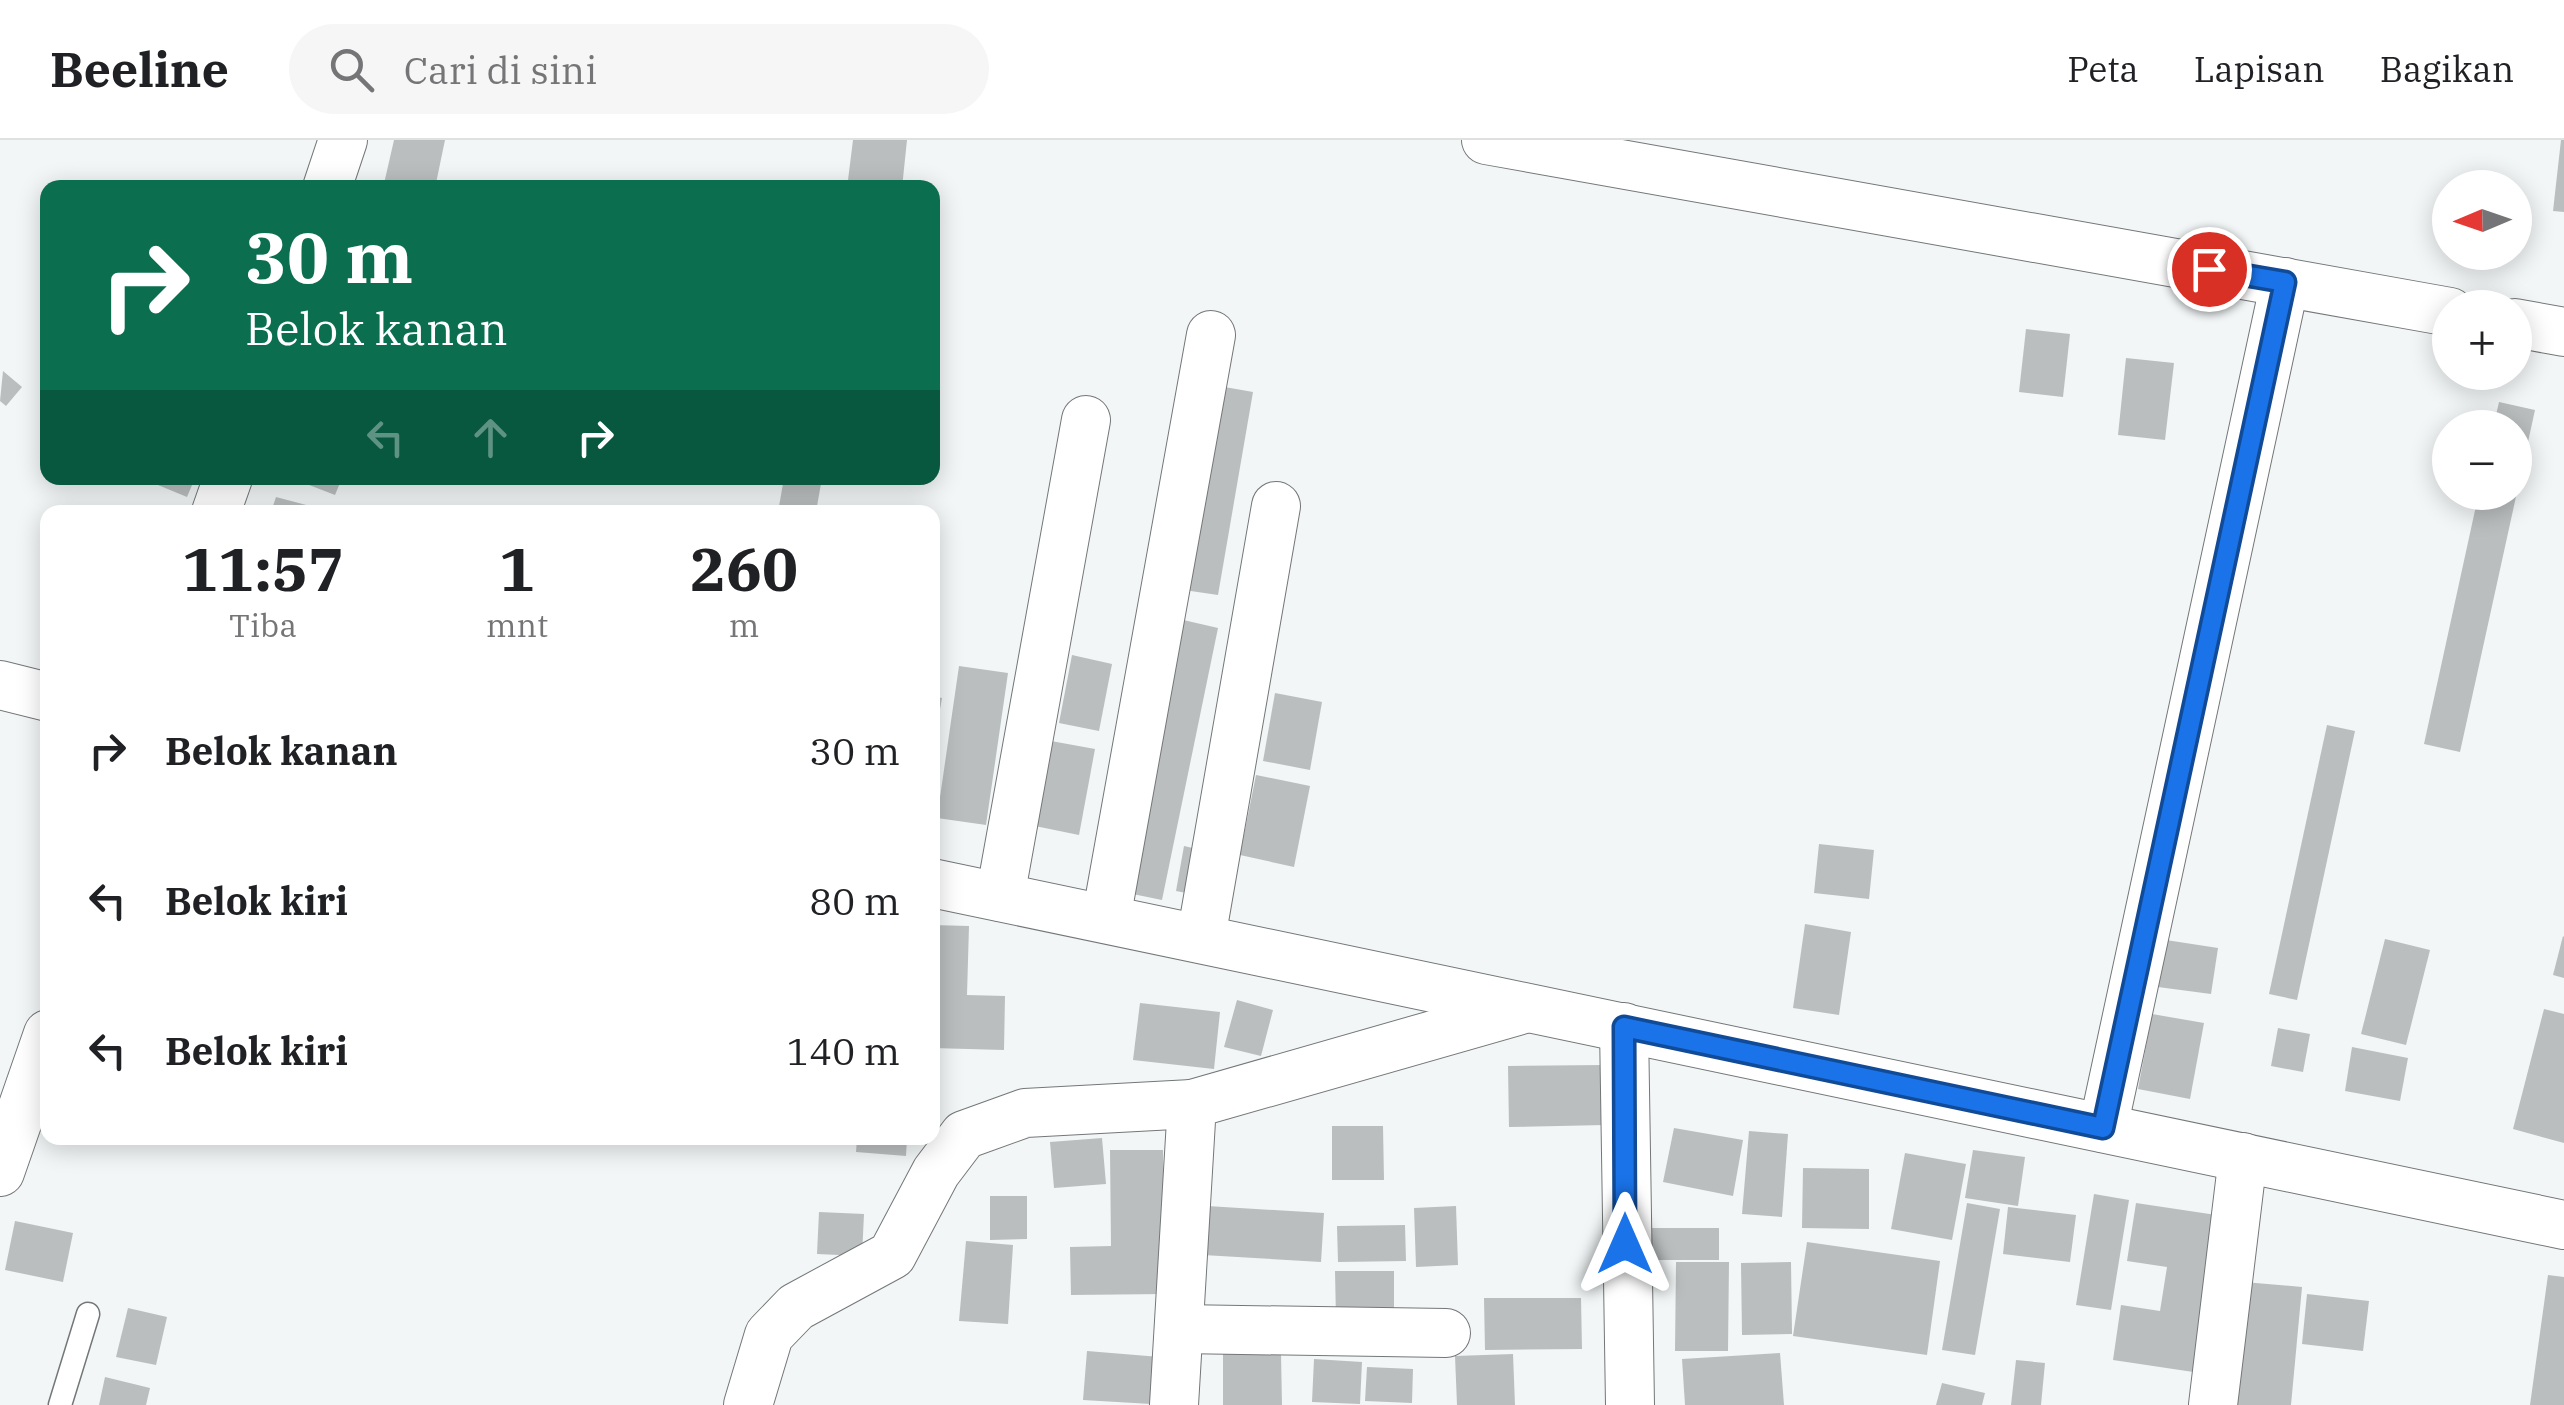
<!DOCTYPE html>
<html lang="id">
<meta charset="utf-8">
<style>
:root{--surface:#fff;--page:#f6f6f6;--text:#202124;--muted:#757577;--line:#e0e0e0}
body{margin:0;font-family:"IBM Plex Serif",serif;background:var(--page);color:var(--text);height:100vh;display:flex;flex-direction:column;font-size:38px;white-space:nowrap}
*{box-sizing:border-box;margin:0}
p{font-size:32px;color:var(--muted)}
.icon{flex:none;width:55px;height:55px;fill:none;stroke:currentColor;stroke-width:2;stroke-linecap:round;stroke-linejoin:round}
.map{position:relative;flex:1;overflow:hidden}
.panel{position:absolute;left:40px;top:365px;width:900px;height:640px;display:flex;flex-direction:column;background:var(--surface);border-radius:20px;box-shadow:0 5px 25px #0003}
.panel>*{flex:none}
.banner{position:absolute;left:40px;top:40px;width:900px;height:305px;border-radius:20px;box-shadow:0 5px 25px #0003;background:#0b6e4f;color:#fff;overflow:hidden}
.needle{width:65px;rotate:268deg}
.tools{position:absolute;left:2432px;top:30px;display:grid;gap:20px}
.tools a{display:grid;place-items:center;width:100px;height:100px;border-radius:50%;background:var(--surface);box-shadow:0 5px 25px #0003;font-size:50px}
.pin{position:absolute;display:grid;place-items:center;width:85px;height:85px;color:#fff;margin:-42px;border:5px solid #fff;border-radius:50%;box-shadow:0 2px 10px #0007}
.me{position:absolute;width:110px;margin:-55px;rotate:0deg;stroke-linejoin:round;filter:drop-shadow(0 0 8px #0008)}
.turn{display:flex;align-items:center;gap:35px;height:210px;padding:0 40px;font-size:45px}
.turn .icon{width:130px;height:130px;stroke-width:2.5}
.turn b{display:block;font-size:70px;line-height:85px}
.lanes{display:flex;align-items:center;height:95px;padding:0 40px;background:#0003;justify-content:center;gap:50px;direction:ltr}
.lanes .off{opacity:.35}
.eta{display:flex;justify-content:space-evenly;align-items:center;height:170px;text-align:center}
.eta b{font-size:60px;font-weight:800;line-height:70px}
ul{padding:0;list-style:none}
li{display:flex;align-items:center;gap:30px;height:150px;padding:0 40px}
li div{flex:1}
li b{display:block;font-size:38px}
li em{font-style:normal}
header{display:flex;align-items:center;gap:60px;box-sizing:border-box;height:140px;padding:0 50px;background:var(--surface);border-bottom:2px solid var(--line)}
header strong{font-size:48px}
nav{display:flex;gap:55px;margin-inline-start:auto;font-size:35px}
.search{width:700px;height:90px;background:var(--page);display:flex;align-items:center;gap:25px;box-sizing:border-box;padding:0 35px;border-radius:55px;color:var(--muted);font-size:38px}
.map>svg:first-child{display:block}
.building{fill:#babebf}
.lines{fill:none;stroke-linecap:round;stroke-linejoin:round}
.service-casing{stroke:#737778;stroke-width:25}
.minor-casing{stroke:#737778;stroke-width:50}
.service{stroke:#fff;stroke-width:22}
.minor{stroke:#fff;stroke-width:48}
.route-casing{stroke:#114b97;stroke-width:25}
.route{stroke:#1a73e8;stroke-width:18}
</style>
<header>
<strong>Beeline</strong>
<div class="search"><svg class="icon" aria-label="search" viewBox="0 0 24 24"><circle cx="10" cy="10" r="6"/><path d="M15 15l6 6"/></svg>Cari di sini</div>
<nav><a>Peta</a><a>Lapisan</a><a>Bagikan</a></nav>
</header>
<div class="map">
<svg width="2564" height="1265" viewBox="0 0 2564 1265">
<rect width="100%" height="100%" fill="#f2f6f7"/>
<!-- building -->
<g class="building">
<polygon points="394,0 445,0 435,48 383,48"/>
<polygon points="853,0 907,0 902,48 847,48"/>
<polygon points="2561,0 2564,0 2564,72 2553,71"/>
<polygon points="2026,189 2070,194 2063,257 2019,252"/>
<polygon points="2126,218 2174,223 2165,300 2118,295"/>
<polygon points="3,231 22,247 6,266 0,261"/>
<polygon points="1219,246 1253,252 1218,455 1184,450"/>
<polygon points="2499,262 2535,270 2460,612 2424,604 2479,352 2515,352 2515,288 2493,288"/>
<polygon points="141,338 195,338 187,357"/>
<polygon points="291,338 342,338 335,355"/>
<polygon points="784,338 822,338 816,372 778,372"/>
<polygon points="276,357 329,371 328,372 271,372"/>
<polygon points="1179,479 1218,488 1162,760 1123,752"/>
<polygon points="1072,515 1112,524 1099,591 1059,583"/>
<polygon points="959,526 1008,533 986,685 937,678"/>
<polygon points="1275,553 1322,562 1310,630 1263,621"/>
<polygon points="932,556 942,558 934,604 932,604"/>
<polygon points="2327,585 2355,591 2297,860 2269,854"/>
<polygon points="1051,601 1095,609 1079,695 1035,686"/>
<polygon points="1256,635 1310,646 1294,727 1240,715"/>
<polygon points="1819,704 1874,710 1869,759 1814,753"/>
<polygon points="1184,706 1210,712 1202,756 1176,751"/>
<polygon points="1805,784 1851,792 1839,875 1793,868"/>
<polygon points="932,785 969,786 967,855 1005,856 1004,910 932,908"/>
<polygon points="2563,796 2564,797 2564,838 2553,835"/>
<polygon points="2385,799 2430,810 2406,905 2361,894"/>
<polygon points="2166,800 2218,808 2211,854 2158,847"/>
<polygon points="1237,860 1273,870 1261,916 1224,907"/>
<polygon points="1140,863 1220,872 1214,929 1133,920"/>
<polygon points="2544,869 2564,874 2564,1003 2513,989"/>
<polygon points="2152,874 2204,883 2190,959 2138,949"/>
<polygon points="2278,888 2310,894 2303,932 2271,926"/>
<polygon points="2352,907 2408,918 2400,961 2345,951"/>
<polygon points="1604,925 1605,985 1509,987 1508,926"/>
<polygon points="1332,986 1383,986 1384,1040 1332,1040"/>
<polygon points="1674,988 1743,1000 1733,1056 1663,1042"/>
<polygon points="1749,991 1788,994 1782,1077 1742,1074"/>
<polygon points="857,998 907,998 906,1016 856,1012"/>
<polygon points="1102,998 1106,1044 1054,1048 1050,1002"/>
<polygon points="1110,1010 1163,1010 1165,1154 1071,1155 1070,1107 1111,1106"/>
<polygon points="1973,1010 2025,1017 2018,1066 1965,1058"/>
<polygon points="1905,1013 1966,1024 1952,1100 1891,1089"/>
<polygon points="1803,1028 1869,1029 1869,1089 1802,1088"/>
<polygon points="2094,1054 2129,1060 2111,1170 2076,1165"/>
<polygon points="990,1056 1027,1056 1027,1099 990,1100"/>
<polygon points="1967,1063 2000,1069 1975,1215 1942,1210"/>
<polygon points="2136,1063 2223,1076 2200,1233 2113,1220 2121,1165 2160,1171 2167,1127 2127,1121"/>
<polygon points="1207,1066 1324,1073 1321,1122 1203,1115"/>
<polygon points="1456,1066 1458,1125 1416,1127 1414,1068"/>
<polygon points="2008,1067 2076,1075 2070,1122 2003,1114"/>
<polygon points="819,1072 864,1074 862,1116 817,1114"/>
<polygon points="15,1081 73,1093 63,1142 5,1130"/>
<polygon points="1405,1085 1406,1121 1338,1122 1337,1086"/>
<rect x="1650" y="1088" width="69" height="32"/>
<polygon points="966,1101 1013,1105 1008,1184 959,1181"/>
<polygon points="1807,1102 1940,1121 1927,1215 1793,1196"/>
<polygon points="1676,1122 1729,1122 1728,1211 1675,1211"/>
<polygon points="1791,1122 1792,1194 1742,1195 1741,1123"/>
<polygon points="1335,1131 1394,1131 1394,1179 1336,1179"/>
<polygon points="2548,1135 2564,1137 2564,1265 2530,1265"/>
<polygon points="2244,1142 2302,1147 2291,1265 2232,1265"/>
<polygon points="2307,1154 2369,1161 2363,1211 2302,1204"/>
<polygon points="1484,1158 1581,1158 1582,1209 1485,1210"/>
<polygon points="128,1168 167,1177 156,1225 116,1217"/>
<polygon points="1087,1211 1172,1218 1168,1265 1083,1260"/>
<polygon points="1223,1213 1281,1213 1282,1265 1223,1265"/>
<polygon points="1780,1213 1784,1265 1685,1265 1682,1219"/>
<polygon points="1513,1214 1515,1265 1457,1265 1455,1216"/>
<polygon points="1314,1219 1362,1222 1360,1264 1312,1262"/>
<polygon points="2016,1220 2045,1223 2041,1265 2011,1265"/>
<polygon points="1367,1227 1413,1229 1412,1263 1365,1261"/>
<polygon points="105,1237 150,1248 146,1265 99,1265"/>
<polygon points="1942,1243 1985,1253 1982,1265 1936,1265"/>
</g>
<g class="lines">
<defs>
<polyline id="service" points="60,1265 88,1174"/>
<g id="minor">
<polyline points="1486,0 2450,172"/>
<polyline points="327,48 343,0"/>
<polyline points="2515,183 2564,192"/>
<polyline points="216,372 228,338"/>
<polyline points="0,545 48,557"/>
<polyline points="932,743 2564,1085"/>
<polyline points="1000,757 1086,280"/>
<polyline points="1106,779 1211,195"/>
<polyline points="1201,798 1276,366"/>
<polyline points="1624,887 1630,1265"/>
<polyline points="2103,988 2285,142"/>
<polyline points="0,1032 48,894"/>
<polyline points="1180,1189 1446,1193"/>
<polyline points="748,1265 769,1195 796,1167 892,1115 936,1032 964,995 1025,973 1192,964"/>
<polyline points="1174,1265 1192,964 1524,869"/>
<polyline points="2213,1265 2243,1017"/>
</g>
</defs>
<!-- service casing -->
<use href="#service" class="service-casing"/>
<!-- minor casing -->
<use href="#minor" class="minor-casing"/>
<!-- service -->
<use href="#service" class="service"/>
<!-- minor -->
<use href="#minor" class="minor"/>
</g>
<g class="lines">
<defs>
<polyline id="route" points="1625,1104 1624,887 2103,988 2285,142 2209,129"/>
</defs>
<!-- route casing -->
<use href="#route" class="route-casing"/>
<!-- route -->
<use href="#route" class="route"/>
</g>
</svg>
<div class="tools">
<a><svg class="needle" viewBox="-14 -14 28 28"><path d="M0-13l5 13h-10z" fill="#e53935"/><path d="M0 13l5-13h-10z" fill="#757577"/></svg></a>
<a>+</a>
<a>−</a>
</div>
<div class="pin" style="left:2209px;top:129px;background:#d93025"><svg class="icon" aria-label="arrive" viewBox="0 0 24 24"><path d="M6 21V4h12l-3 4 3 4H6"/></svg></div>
<svg class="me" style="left:1625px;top:1104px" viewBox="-20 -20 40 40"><path d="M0-17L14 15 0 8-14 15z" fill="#1a73e8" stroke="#fff" stroke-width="4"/></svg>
<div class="banner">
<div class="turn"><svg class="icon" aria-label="right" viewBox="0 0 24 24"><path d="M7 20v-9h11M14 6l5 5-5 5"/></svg><div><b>30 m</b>Belok kanan</div></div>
<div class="lanes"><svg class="icon off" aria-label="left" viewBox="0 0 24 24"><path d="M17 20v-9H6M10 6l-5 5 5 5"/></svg><svg class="icon off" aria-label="ahead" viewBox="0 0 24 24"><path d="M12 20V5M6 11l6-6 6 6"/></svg><svg class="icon" aria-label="right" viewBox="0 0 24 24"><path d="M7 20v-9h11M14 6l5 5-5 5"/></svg></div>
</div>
<section class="panel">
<div class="eta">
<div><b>11:57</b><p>Tiba</p></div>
<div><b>1</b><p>mnt</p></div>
<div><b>260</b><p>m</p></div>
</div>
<ul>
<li><svg class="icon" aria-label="right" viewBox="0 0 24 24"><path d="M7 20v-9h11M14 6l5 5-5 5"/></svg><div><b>Belok kanan</b></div><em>30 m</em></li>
<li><svg class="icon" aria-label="left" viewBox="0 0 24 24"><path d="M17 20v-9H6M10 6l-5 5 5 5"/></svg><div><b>Belok kiri</b></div><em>80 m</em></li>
<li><svg class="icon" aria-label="left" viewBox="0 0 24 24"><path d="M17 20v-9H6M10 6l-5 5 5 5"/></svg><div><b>Belok kiri</b></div><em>140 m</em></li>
</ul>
</section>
</div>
